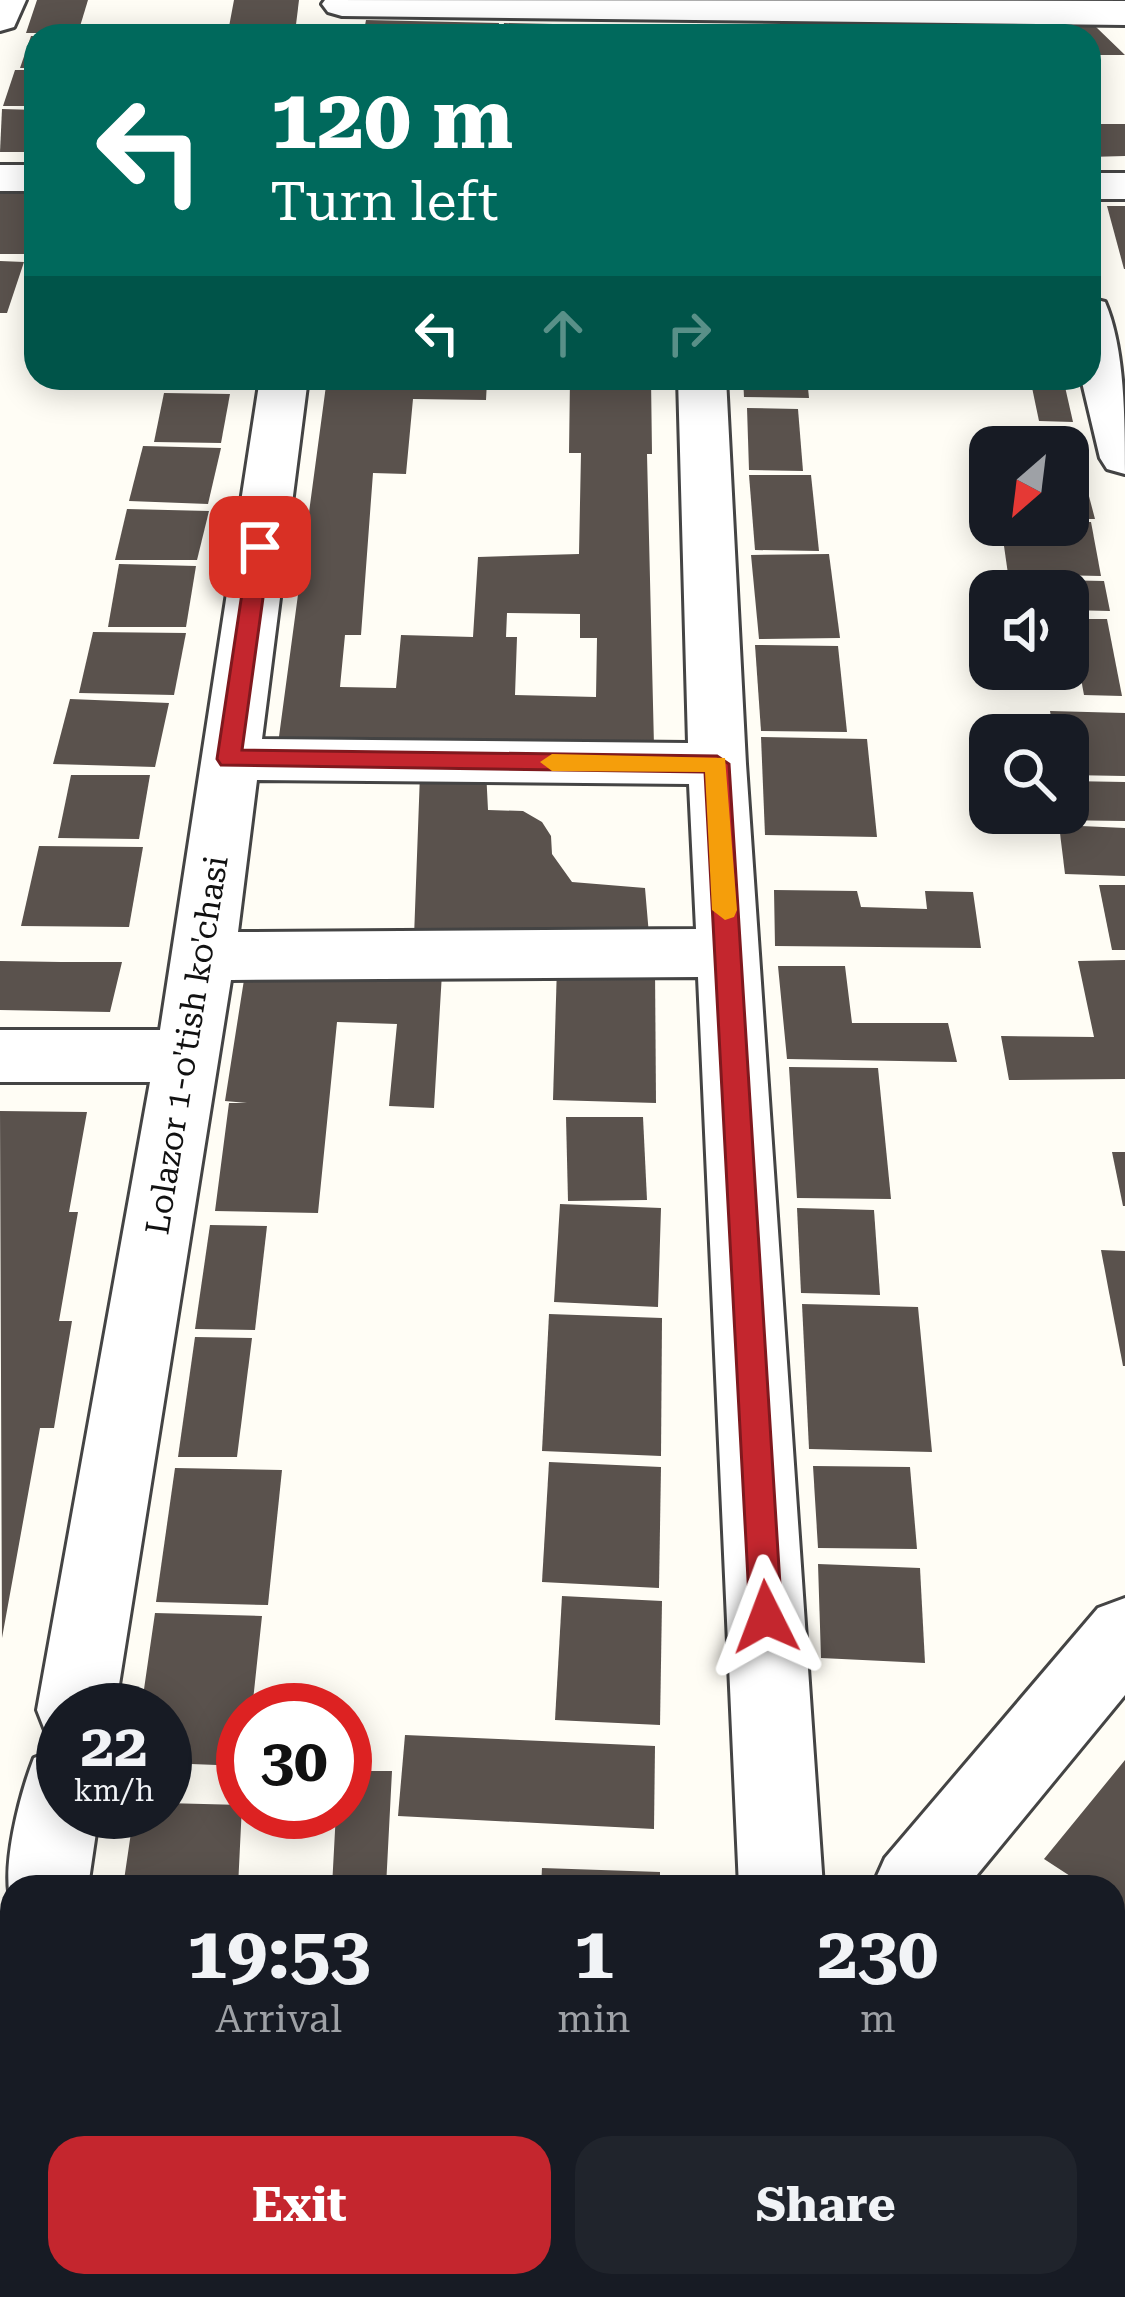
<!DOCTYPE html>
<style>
:root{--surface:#171b24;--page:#20242c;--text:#f1f3f6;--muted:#9ea1a6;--accent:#c4262e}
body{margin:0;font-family:"Roboto Serif",serif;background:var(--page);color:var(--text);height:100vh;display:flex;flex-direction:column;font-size:45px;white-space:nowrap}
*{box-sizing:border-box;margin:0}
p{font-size:39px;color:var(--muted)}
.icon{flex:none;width:66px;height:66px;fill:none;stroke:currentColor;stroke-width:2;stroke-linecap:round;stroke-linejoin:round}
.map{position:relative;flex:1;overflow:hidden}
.sheet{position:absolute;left:0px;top:1875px;width:1125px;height:423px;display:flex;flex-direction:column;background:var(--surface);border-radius:36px 36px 0 0;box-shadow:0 6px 30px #0003}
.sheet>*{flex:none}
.banner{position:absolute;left:24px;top:24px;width:1077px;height:366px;border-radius:36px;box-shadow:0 6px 30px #0003;background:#00695c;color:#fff;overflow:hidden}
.needle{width:78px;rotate:208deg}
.tools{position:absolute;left:969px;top:426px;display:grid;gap:24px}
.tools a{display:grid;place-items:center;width:120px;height:120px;border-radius:24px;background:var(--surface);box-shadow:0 6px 30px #0003;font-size:60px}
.speed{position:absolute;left:36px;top:1683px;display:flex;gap:24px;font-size:60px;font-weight:700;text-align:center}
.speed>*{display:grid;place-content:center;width:156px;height:156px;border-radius:50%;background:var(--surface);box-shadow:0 6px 30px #0003;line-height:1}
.speed small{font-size:30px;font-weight:400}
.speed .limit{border:18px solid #d22;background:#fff;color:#111}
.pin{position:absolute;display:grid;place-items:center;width:102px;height:102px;color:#fff;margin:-51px;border-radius:24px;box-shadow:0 6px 18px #0006}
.me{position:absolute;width:132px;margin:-66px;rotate:357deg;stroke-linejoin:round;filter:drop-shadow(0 0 9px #0008)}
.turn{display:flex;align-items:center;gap:42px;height:252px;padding:0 48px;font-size:54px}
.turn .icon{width:156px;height:156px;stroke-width:2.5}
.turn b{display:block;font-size:84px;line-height:102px}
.lanes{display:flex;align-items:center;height:114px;padding:0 48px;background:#0003;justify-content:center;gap:60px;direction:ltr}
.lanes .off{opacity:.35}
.eta{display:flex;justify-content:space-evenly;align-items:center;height:204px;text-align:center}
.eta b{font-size:72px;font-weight:700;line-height:84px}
.primary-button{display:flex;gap:24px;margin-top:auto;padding:24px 48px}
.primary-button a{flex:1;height:138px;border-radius:36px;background:var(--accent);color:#fff;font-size:48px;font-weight:700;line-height:138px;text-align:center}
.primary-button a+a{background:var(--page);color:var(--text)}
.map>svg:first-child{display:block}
.building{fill:#5a524d;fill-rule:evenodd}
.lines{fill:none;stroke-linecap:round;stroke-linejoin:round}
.minor-casing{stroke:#444;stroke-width:6}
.minor{fill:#fff;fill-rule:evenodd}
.route{fill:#c4262e;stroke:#7f191e;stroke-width:3}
.slow{fill:#f59e0b}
.labels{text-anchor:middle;stroke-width:12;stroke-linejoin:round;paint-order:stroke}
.street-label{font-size:33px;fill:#111;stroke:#fff}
</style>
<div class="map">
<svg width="1125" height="2297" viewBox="0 0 1125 2297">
<rect width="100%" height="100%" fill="#fffdf5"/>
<!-- building -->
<g class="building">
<polygon points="37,0 88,0 78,33 26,33"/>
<polygon points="234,0 299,0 295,33 228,32"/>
<polygon points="366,20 499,23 498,36 363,36"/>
<polygon points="504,23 598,25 598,36 502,36"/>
<polygon points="608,24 733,26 734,36 607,36"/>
<polygon points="740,26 812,26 814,36 741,36"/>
<polygon points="818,26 876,26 878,36 819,36"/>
<polygon points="880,26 952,27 954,36 882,36"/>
<polygon points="1030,26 1096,27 1125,55 1089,55 1089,36 1032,36"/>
<polygon points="958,27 1025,28 1027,36 960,36"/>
<polygon points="31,36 36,36 36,68 20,68"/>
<polygon points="15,70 36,70 36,106 3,106"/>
<polygon points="2,109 36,110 36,152 0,152"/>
<polygon points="1089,124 1125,124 1125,156 1089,157"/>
<polygon points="0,189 36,189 36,215 29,215 26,230 36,231 36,254 0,254"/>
<polygon points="1107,206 1125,206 1125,269 1124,269"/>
<polygon points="0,261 24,262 7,313 0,313"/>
<polygon points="160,378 231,378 229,390 158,389"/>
<path d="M 327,378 L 487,381 L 486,400 L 413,399 L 406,474 L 373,473 L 361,635 L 345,635 L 340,687 L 396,688 L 401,635 L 473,637 L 478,557 L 579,554 L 581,453 L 569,453 L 570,378 L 651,378 L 652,454 L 647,454 L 654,746 L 278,744 ZM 507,613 L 580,614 L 580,638 L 597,638 L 596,697 L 515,695 L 517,637 L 506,637 Z"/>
<polygon points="743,378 807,378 809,398 744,397"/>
<polygon points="1030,378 1063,378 1073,422 1039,421"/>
<polygon points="164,393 230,394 221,443 154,442"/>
<polygon points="747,408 798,409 803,471 749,470"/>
<polygon points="1001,428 1071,428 1095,519 1068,519 1068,447 1005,447"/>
<polygon points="143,446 221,448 208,504 129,501"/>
<polygon points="749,475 811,475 819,551 755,550"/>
<polygon points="127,509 209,511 197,560 115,560"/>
<polygon points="1068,522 1091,522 1101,576 1008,574 1001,525"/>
<polygon points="829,554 840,638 759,639 751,555"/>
<polygon points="119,564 196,566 186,627 108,627"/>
<polygon points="1005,579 1104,581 1110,611 1068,610 1068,591 1007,591"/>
<polygon points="1070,619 1107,619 1122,696 1084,695"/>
<polygon points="93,632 186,633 174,695 79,693"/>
<polygon points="755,645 838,646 847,732 761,731"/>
<polygon points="70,699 169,703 155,767 53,764"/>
<polygon points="1050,711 1125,713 1125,776 1068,775 1068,735 1054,735"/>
<polygon points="761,737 867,739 877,837 765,835"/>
<polygon points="486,770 488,810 523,811 542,822 551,836 552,854 572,882 645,888 649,935 414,937 420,774"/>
<polygon points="71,775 150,775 139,839 58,838"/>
<polygon points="976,779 990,779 990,813 1068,813 1068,781 1125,782 1125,821 981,819"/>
<polygon points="1059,825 1125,828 1125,876 1065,874"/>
<polygon points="39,846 143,847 129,927 21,926"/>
<polygon points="1099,885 1125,885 1125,950 1112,950"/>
<polygon points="774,890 857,891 861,907 927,909 925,891 973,892 981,948 775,946"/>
<polygon points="1125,960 1125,1079 1009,1080 1001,1036 1094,1037 1078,961"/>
<polygon points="0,961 61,962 122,962 110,1012 0,1010"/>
<polygon points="557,966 655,968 656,1103 553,1100"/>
<polygon points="778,966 845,966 852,1023 948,1023 957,1062 787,1059"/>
<polygon points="246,967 442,973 434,1108 389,1106 397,1024 337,1022 318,1213 215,1211 229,1103 247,1103 225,1101"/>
<polygon points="789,1067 878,1068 891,1199 797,1198"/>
<polygon points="0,1111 87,1112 69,1212 78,1212 59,1321 72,1321 54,1428 40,1428 2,1638"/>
<polygon points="566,1117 643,1117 647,1200 568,1201"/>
<polygon points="1112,1152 1125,1152 1125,1206 1123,1206"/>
<polygon points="560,1204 661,1208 658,1307 554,1302"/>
<polygon points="797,1208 874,1210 880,1295 801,1293"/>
<polygon points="210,1225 267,1226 255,1330 195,1329"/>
<polygon points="1101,1250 1125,1251 1125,1366 1123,1366"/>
<polygon points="802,1304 918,1307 932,1452 809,1449"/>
<polygon points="549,1314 662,1318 661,1456 542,1451"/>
<polygon points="195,1337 252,1338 237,1457 178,1457"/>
<polygon points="549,1462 661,1467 659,1588 542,1582"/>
<polygon points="813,1466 910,1467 917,1549 818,1548"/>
<polygon points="175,1468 282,1470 268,1605 156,1602"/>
<polygon points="818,1564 920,1568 925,1663 821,1658"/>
<polygon points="562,1596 662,1601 660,1725 555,1720"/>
<polygon points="155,1613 262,1616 252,1710 243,1710 243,1766 165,1763 165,1710 141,1710"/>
<polygon points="405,1735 655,1746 654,1829 398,1816"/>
<polygon points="1125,1760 1125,1912 1113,1904 1113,1887 1087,1887 1044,1859"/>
<polygon points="345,1771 392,1771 386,1887 332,1887 336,1812 345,1812"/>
<polygon points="165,1803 242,1805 238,1887 123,1887 134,1812 165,1812"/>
<polygon points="542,1868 660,1872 660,1887 541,1887"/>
<polygon points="1125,2146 1125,2297 1058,2297 1063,2286 1113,2286 1113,2173"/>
<polygon points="66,2286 411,2286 427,2297 64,2297"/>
<polygon points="738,2286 792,2286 803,2297 730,2297"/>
</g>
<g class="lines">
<defs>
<g id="minor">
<polygon points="0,0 26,0 14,27 0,31"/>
<polygon points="325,0 1125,1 1125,25 342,16 328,12 322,4"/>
<rect x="0" y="165" width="36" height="26"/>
<rect x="1089" y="173" width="36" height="26"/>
<path d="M 1089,298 L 1105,302 C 1125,348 1125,421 1125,474 L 1107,469 L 1100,458 L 1081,378 L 1089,378 Z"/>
<path d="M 260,378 L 308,378 L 262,739 L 688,743 L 678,378 L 726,378 L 746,764 L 823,1887 L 739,1887 L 698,977 L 231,980 L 115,1710 L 63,1710 L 63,1744 L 48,1738 L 37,1710 L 150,1082 L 0,1082 L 0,1030 L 160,1030 ZM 257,780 L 689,784 L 696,929 L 238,932 Z"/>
<polygon points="1125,1598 1125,1695 967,1887 872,1887 885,1858 1098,1608"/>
<path d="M 63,1747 L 63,1812 L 99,1812 L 88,1887 L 12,1887 L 12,1905 C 0,1870 20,1794 34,1758 Z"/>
<polygon points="12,2046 12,2201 0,2206 0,2051"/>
<polygon points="550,2286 646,2286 642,2297 546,2297"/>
<polygon points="886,2286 990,2286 994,2297 890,2297"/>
</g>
</defs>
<!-- minor casing -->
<use href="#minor" class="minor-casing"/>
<!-- minor -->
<use href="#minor" class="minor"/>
</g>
<!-- route -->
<polygon class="route" points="260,540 270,547 242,750 717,756 729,764 782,1617 777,1628 766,1632 755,1628 750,1617 705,772 221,765 217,759 249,547"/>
<!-- slow -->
<polygon class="slow" points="552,754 725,758 737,910 734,917 725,920 712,910 705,772 552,771 540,762"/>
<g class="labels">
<!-- street labels -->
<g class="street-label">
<text transform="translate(186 1045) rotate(-81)" y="12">Lolazor 1-o'tish ko'chasi</text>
</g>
</g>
</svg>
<div class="tools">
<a><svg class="needle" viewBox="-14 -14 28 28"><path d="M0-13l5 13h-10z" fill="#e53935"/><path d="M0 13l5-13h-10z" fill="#9ea1a6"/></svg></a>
<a><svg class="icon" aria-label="sound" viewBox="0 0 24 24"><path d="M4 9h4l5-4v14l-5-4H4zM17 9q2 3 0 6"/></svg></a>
<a><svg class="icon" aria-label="search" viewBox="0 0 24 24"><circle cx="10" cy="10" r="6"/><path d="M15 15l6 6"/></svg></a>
</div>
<div class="speed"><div>22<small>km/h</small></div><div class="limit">30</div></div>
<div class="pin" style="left:260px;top:547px;background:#d93025"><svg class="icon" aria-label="arrive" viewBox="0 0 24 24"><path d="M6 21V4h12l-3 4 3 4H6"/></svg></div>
<svg class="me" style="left:766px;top:1617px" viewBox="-20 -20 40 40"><path d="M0-17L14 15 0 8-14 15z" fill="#c4262e" stroke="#fff" stroke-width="4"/></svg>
<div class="banner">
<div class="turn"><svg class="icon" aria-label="left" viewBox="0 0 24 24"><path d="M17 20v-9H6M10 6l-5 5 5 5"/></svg><div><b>120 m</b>Turn left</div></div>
<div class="lanes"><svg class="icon" aria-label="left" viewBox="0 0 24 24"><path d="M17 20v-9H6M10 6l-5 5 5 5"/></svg><svg class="icon off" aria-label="ahead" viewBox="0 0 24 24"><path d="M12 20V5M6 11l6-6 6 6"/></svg><svg class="icon off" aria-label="right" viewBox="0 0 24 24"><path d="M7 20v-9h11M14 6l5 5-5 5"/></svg></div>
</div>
<section class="sheet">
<div class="eta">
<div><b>19:53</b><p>Arrival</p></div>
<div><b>1</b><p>min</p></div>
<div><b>230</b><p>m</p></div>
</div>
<div class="primary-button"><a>Exit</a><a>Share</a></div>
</section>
</div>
